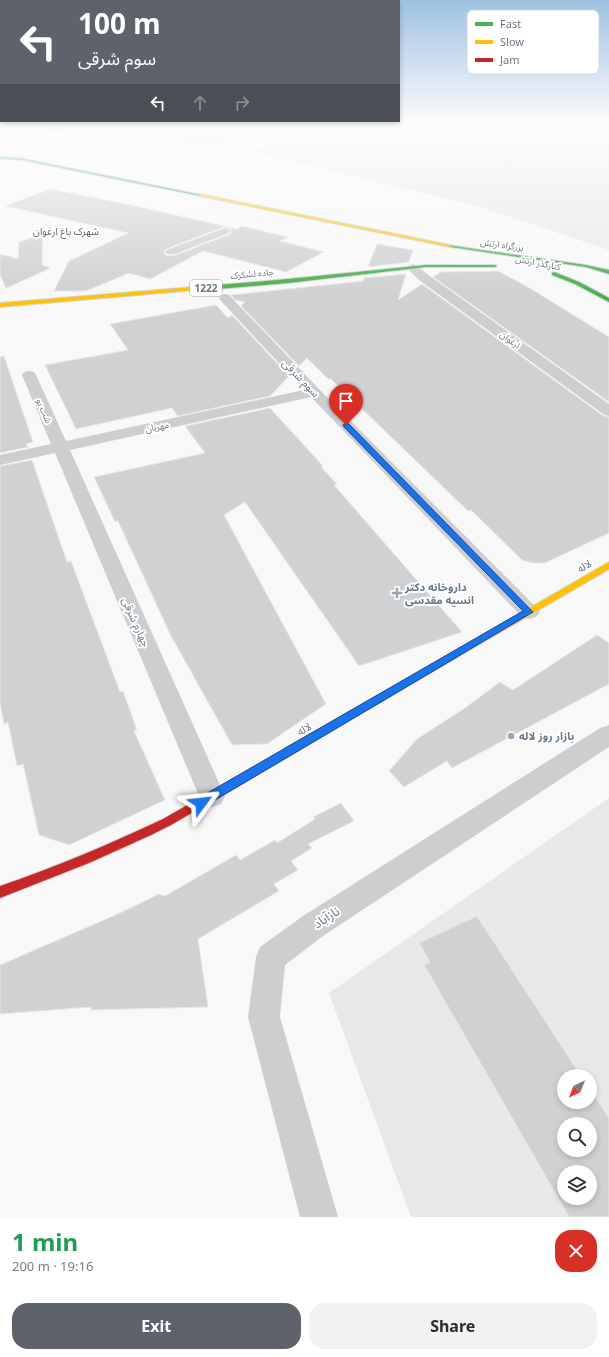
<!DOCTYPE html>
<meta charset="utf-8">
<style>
:root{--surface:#fff;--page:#f2f2f3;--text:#2b2b33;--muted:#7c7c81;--accent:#5e626a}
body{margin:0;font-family:"Noto Sans","Noto Sans Arabic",sans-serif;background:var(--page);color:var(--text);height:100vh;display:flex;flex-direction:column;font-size:15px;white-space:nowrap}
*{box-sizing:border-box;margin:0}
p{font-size:13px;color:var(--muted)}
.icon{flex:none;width:22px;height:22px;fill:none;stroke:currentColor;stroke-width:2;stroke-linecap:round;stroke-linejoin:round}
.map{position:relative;height:1217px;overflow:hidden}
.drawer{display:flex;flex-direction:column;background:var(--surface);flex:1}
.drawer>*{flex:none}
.top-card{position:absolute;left:0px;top:0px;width:400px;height:122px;box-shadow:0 2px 6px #0003;background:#5e626a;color:#fff;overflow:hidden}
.needle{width:26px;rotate:223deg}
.tools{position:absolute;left:557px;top:1069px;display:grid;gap:8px}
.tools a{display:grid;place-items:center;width:40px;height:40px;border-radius:50%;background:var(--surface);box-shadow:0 2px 6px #0003;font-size:20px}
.pin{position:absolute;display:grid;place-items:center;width:34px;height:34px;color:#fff;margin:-41px -17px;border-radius:50% 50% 50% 0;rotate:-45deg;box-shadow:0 0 4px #0007}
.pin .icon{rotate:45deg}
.me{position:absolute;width:44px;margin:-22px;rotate:60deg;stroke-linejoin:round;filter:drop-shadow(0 0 3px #0008)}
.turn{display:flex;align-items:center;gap:14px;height:84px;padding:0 12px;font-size:18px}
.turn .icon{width:52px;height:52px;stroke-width:2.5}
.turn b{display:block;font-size:28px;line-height:34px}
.lanes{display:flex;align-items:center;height:38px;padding:0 12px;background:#0003;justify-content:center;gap:20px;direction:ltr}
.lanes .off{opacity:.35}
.round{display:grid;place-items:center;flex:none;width:42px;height:42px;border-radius:16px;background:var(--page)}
.headline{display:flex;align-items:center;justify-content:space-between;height:68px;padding:0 12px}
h1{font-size:24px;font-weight:700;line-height:30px;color:#1e9e55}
.button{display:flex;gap:8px;margin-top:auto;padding:8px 12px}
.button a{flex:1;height:46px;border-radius:16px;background:var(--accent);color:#fff;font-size:16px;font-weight:700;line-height:46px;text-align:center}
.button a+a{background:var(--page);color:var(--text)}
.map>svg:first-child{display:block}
.built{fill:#e7e8e9;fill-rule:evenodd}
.green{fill:#e8ebe6}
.building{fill:#cfd1d2;stroke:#e8e8e8;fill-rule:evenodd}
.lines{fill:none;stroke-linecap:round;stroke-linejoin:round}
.fast-casing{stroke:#d4d5d6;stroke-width:2}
.slow-casing{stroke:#d4d5d6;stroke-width:2}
.jam-casing{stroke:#d4d5d6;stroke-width:2}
.street{fill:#cdcecf;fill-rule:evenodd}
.fast{fill:#4caf50;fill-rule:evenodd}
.slow{fill:#ffc107;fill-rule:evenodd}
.jam{fill:#c62828;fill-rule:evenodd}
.route{fill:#1a73e8;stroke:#114b97}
.poi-dot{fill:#9ca5ae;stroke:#fff;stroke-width:1.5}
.labels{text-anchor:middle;stroke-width:4;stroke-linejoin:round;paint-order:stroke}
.far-street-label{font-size:9px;fill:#6a7886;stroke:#fff}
.far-neighbourhood-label{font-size:10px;fill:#58616b;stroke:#fff}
.shield{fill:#fff;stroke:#97a0aa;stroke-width:1}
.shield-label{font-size:10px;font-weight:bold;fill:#6a7886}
.street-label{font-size:11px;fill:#6a7886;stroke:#fff}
.poi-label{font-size:11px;font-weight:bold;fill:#6a7886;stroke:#fff;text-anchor:start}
.near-street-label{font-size:13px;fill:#6a7886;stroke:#fff}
.key{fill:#fff;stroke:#d2d6db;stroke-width:1}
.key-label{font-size:11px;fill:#6a7886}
</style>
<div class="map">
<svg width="609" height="1217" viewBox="0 0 609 1217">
<rect width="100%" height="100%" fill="#f8f8f8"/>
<!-- built -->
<g class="built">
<polygon points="8,123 509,123 390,142 189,144 75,135"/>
<path d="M 609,798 L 609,1217 L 411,1217 L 329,993 ZM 564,1076 L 590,1076 L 590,1102 L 564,1102 ZM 564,1124 L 590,1124 L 590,1150 L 564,1150 ZM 564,1172 L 590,1172 L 590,1198 L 564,1198 Z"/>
</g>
<!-- green -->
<polygon class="green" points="520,123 604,123 609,124 609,250 476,206 232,147 407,146 507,127"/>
<!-- building -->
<g class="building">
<path d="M 50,189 L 131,205 L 237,229 L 242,226 L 288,237 L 280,241 L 324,252 L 286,272 L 203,251 L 150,279 L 129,273 L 86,291 L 54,291 L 69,261 L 128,233 L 5,206 ZM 224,227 L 230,228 L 231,232 L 230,234 L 176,255 L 167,256 L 164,253 L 166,249 Z"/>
<polygon points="43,234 42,265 51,268 6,288 0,275 0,254 18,259 19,242"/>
<polygon points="377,244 413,250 409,262 368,267"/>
<polygon points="498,271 528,287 609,337 609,402 433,277 441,272"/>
<polygon points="406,274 398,300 422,284 602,415 609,417 609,533 545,563 533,563 522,560 471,510 468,511 331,379 328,379 307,358 299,366 241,306 245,302 235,300 231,295 363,281 364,278"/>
<polygon points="216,305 228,318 232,315 289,376 270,396 178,416 172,408 76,429 45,365 128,350 110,324"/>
<polygon points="4,356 33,442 26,444 28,447 0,453 0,357"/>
<polygon points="270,408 323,466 321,467 337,484 334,485 462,632 359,666 245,502 224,515 326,704 267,744 232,745 170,634 118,521 115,522 94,477 205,453 185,426"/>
<polygon points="32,460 67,562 71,561 120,692 123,691 137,730 134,731 165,800 69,845 39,835 23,764 17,766 8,722 4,724 0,703 0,466"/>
<polygon points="597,635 609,643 609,684 452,768 447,761 404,787 389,771 417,739 465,708 500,682 513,690"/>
<polygon points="341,803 354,821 308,844 312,848 291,861 298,870 274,884 279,891 198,939 208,1007 91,1010 91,1007 0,1014 0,965 120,913 159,894 165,896 236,855 240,860 275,840 277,843 315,819 313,817"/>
<path d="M 477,916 L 581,1076 L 564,1076 L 564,1102 L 590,1102 L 590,1089 L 609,1118 L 609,1217 L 569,1217 L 424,965 L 430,962 L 419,943 ZM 564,1124 L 590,1124 L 590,1150 L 564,1150 ZM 564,1172 L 590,1172 L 590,1198 L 564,1198 Z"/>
</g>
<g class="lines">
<defs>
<g id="fast">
<polygon points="0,157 21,158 202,195 200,196 21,160 0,159"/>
<polygon points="448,245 586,265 609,270 609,274 586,267 450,247 448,247"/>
<polygon points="426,265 495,265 497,266 495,267 426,267 288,283 194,291 191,289 194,287 288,279"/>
<polygon points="554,272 579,282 609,298 609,302 575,284 552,275 552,273"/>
<polygon points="453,653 456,654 458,656 456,658 293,754 289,755 285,754 284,751 285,748"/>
</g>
<g id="slow">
<polygon points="200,194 450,245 452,246 450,247 199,196"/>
<polygon points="194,287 196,288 196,290 0,307 0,303"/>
<polygon points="609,562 609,569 456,658 450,658 448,656 450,654"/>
</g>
<path id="jam" d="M 289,747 L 293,748 L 294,751 L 293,754 L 171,825 L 151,835 L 89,863 L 0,898 L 0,886 C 56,867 110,844 163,819 Z"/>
</defs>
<!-- fast casing -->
<use href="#fast" class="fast-casing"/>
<!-- slow casing -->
<use href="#slow" class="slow-casing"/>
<!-- jam casing -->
<use href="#jam" class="jam-casing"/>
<!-- street -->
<g class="street">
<polygon points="225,228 229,229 230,231 229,233 175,254 167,254 165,252 167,250"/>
<polygon points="413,264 417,266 427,274 609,404 609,416 603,414 419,280 407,268 409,266"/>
<polygon points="225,294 229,295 319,389 536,607 540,612 536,617 529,619 522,617 311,397 70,450 225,796 221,804 212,807 203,804 199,796 55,453 0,465 0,455 51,444 22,375 24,372 29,371 34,372 36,375 66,441 304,390 221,301 219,298 221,295"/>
<polygon points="609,725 609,747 323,936 285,965 280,1017 338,1217 300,1217 248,1017 256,957 260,947 303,916 600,728"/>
</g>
<!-- fast -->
<use href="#fast" class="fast"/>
<!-- slow -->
<use href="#slow" class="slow"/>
<!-- jam -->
<use href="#jam" class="jam"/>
</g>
<!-- sky -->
<linearGradient id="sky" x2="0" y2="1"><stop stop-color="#9ec1e2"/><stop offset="0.42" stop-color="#fcfcfc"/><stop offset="1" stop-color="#fcfcfc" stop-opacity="0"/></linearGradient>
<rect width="609" height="293" fill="url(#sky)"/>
<!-- route -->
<polygon class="route" points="346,423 349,424 533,612 205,806 201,807 197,806 195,803 197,799 523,611 344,427 343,425"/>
<!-- markers -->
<g class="poi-dot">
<path d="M395 587h4v4h4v4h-4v4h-4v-4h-4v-4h4z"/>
<circle cx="511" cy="736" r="4"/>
</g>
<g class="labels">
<!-- far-street labels -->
<g class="far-street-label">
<text transform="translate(502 245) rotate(8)" y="3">بزرگراه ارتش</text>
<text transform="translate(538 263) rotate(11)" y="3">کنارگذر ارتش</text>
<text transform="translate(252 274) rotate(-5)" y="3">جاده لشکرک</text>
<text transform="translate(510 340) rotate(36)" y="3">ارغوان</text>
<text transform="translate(44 411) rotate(67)" y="3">شب بو</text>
<text transform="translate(157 427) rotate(-12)" y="3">مهربان</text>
</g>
<!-- far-neighbourhood labels -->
<g class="far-neighbourhood-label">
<text x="66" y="235">شهرک باغ ارغوان</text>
</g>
<!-- shield labels -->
<rect class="shield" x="190" y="280" width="32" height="16" rx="3"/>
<g class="shield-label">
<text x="206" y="292">1222</text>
</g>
<!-- street labels -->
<g class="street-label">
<text transform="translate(301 378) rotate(46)" y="4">سوم شرقی</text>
<text transform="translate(584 566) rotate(-30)" y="4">لاله</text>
<text transform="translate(136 622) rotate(66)" y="4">چهارم شرقی</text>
<text transform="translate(304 729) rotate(-30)" y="4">لاله</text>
</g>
<!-- poi labels -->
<g class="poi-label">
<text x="405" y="591">داروخانه دکتر<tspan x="405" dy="13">انسیه مقدسی</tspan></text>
<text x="519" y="740">بازار روز لاله</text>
</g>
<!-- near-street labels -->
<g class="near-street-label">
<text transform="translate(326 917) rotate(-33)" y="5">نازآباد</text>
</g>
</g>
<!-- legend -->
<rect x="467" y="10" width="132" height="64" rx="6" class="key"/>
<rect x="475" y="22" width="18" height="4" fill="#4caf50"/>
<rect x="475" y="40" width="18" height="4" fill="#ffc107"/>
<rect x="475" y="58" width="18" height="4" fill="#c62828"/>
<g class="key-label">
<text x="500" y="28">Fast</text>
<text x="500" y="46">Slow</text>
<text x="500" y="64">Jam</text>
</g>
</svg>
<div class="tools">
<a><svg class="needle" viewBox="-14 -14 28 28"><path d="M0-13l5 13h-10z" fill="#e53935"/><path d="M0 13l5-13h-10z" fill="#7c7c81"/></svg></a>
<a><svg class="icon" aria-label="search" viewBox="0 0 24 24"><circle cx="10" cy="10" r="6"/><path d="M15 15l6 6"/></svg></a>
<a><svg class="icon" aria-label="layers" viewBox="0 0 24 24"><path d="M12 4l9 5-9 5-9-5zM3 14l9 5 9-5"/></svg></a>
</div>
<div class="pin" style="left:346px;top:425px;background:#d93025"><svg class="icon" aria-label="arrive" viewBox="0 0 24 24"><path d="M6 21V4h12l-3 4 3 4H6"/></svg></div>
<svg class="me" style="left:201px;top:803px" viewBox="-20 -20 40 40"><path d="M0-17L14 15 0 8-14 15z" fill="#1a73e8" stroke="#fff" stroke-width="4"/></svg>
<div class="top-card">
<div class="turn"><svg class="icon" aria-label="left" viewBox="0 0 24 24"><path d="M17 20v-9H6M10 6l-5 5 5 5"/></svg><div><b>100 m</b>سوم شرقی</div></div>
<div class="lanes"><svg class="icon" aria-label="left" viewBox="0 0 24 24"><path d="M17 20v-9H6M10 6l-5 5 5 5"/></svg><svg class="icon off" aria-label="ahead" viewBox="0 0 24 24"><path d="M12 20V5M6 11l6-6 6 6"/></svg><svg class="icon off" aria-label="right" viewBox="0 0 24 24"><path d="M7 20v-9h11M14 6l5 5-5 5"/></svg></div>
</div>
</div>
<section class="drawer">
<div class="headline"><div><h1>1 min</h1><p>200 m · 19:16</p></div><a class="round" style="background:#d93025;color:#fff"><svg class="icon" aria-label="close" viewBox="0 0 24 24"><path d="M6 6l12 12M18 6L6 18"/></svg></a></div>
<div class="button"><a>Exit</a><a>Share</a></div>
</section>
